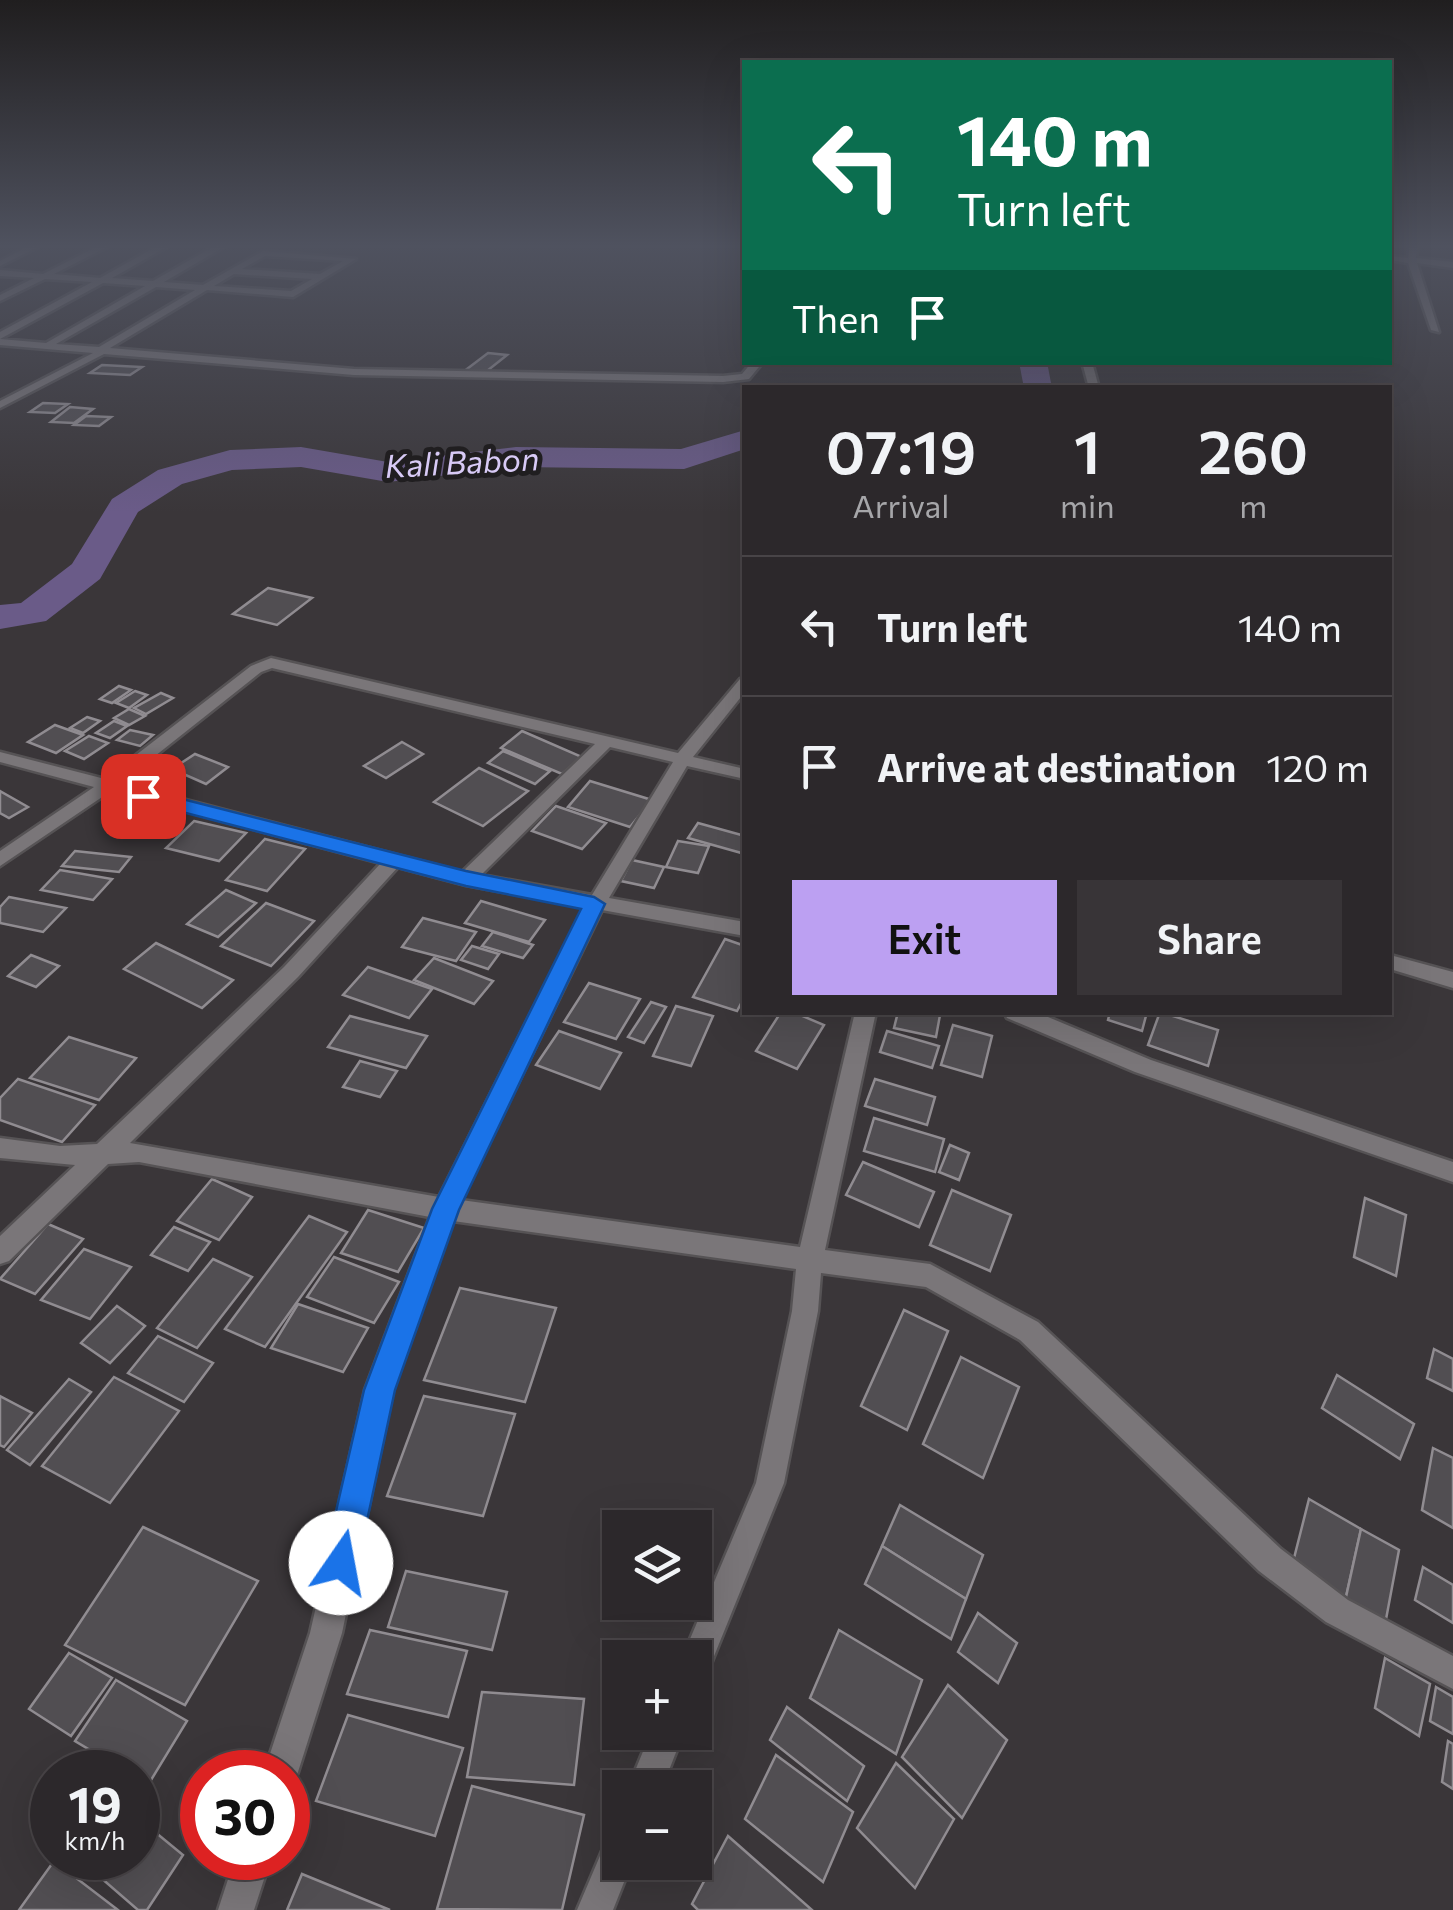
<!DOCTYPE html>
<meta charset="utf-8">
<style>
:root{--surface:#2c282b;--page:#383437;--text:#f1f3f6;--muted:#a6a6a9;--line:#484447;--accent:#bca0f2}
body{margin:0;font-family:Commissioner,sans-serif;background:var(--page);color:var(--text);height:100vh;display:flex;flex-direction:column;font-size:38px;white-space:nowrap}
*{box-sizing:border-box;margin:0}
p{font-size:32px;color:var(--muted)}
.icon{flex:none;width:55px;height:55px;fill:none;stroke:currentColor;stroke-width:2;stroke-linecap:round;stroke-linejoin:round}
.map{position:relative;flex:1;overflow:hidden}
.side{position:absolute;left:742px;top:385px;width:650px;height:630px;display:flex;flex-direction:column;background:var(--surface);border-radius:0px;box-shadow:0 10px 40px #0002,0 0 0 2px var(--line)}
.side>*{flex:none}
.hud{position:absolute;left:742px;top:60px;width:650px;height:305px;border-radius:0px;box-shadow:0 10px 40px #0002,0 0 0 2px var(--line);background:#0b6e4f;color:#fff;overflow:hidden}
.tools{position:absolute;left:602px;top:1510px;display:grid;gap:20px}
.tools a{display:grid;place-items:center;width:110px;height:110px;border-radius:0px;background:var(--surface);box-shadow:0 10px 40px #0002,0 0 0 2px var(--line);font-size:50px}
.speed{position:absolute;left:30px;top:1750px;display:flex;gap:20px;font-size:50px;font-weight:700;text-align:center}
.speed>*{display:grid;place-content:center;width:130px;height:130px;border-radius:50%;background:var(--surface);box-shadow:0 10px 40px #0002,0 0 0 2px var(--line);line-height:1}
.speed small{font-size:25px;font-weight:400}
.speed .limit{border:15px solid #d22;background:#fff;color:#111}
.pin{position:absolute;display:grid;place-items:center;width:85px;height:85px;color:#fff;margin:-42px;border-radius:20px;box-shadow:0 5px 15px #0006}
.me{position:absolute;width:110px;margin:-55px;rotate:12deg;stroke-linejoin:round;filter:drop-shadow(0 0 8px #0008)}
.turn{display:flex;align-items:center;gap:35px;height:210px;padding:0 50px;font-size:45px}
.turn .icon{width:130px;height:130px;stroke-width:2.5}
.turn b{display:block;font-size:70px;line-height:85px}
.then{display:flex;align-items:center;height:95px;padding:0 50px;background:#0003;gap:20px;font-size:38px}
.eta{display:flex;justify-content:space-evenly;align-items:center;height:170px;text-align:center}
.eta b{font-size:60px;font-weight:600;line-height:70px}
.primary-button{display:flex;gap:20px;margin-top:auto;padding:20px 50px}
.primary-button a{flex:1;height:115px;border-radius:0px;background:var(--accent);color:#111;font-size:40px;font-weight:600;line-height:115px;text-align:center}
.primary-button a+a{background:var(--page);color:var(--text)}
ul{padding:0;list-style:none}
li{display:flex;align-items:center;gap:30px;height:140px;padding:0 50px;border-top:2px solid var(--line)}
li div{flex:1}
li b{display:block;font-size:38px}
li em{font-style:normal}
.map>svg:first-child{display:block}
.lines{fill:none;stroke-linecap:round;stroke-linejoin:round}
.river{fill:#6a5b88;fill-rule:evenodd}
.building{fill:#514e52;stroke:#908c91;stroke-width:2.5}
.minor-casing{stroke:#565355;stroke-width:5}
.minor{fill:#7a7679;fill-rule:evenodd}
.route{fill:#1a73e8;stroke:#114b97;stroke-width:2.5}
.labels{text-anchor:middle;stroke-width:10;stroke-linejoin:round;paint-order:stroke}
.far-water-label{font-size:32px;font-style:italic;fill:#d8caf6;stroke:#201e20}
</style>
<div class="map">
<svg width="1453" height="1910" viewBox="0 0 1453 1910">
<rect width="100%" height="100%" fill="#3a3639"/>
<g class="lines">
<!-- river -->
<g class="river">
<polygon points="1019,362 1047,362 1052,388 1024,388"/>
<polygon points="745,430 745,449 684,469 516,467 388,482 301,467 232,470 182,484 138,512 100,579 46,621 0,629 0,605 21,603 72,564 112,499 158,470 230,450 301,447 388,462 516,447 681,449"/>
</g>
</g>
<!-- building -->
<g class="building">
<polygon points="488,353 507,355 482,375 463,372"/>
<polygon points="102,365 142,367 130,375 90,373"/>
<polygon points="43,403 68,404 55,413 30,412"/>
<polygon points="70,407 93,409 74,423 51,422"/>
<polygon points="86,416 111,417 99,426 74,425"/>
<polygon points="268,588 312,598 277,625 233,614"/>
<polygon points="119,686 131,690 112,703 100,699"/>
<polygon points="135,691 147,695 129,708 116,703"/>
<polygon points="161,693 173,698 146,714 134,708"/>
<polygon points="129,709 145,716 129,725 114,718"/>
<polygon points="87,717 100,721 83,733 70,728"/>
<polygon points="114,721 127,726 110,738 96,733"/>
<polygon points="55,725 83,735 56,753 28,742"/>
<polygon points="130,730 153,735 140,746 117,740"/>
<polygon points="522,731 582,757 562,774 501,748"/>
<polygon points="89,736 108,743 84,759 65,751"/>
<polygon points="402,742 423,754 386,778 364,766"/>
<polygon points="503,751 550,771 535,784 488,763"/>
<polygon points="195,754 228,767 206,784 172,769"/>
<polygon points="479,768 528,791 483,826 434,802"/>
<polygon points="590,781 652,800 630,827 568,807"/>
<polygon points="0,791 28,807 9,818 0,813"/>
<polygon points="556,806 606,823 582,849 532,831"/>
<polygon points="194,821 246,833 219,861 166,848"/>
<polygon points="698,823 745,836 745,854 688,838"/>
<polygon points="265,839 305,849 267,891 226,880"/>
<polygon points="678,841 709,846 698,873 666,867"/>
<polygon points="75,851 131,857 119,872 62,866"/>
<polygon points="632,860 664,867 654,888 621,881"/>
<polygon points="60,870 112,879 93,900 41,890"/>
<polygon points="226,890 256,903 218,937 187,924"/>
<polygon points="9,897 66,908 43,932 0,923 0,907"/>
<polygon points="481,901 545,920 529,942 465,923"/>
<polygon points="266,903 314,921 271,966 221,946"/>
<polygon points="423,918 476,932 456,961 402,947"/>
<polygon points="493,932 533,945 523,958 482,946"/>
<polygon points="725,939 745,946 745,996 737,1011 693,997"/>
<polygon points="156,943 233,980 202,1008 124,969"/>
<polygon points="472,946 499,954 488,969 461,960"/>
<polygon points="31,955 59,966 36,987 8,976"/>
<polygon points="434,958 493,981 474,1004 414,980"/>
<polygon points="368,967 432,989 409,1018 343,995"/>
<polygon points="589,983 640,999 616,1039 564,1022"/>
<polygon points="651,1002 666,1007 644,1043 628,1037"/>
<polygon points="676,1006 713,1016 691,1066 653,1056"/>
<polygon points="781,1012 793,1012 824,1025 797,1069 756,1051"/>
<polygon points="898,1012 940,1015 936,1037 894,1028"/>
<polygon points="1110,1012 1147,1012 1142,1031 1108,1020"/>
<polygon points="1160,1012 1218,1030 1208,1066 1148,1045"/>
<polygon points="350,1016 427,1036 406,1068 328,1047"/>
<polygon points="953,1025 992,1036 982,1077 941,1065"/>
<polygon points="559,1031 621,1053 600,1089 536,1065"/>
<polygon points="887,1031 939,1046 932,1068 880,1052"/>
<polygon points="69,1037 136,1058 99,1100 30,1078"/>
<polygon points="360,1061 397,1071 380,1097 343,1087"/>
<polygon points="18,1079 95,1105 62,1142 0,1120 0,1098"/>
<polygon points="875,1079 935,1097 927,1125 865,1106"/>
<polygon points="874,1118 944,1139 935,1172 864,1151"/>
<polygon points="950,1145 969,1153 959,1180 939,1172"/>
<polygon points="863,1162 934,1192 919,1227 846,1195"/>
<polygon points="212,1179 252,1197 219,1240 177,1221"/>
<polygon points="952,1190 1011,1215 990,1271 930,1245"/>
<polygon points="1365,1198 1406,1215 1396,1276 1354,1257"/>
<polygon points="368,1210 424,1228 398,1272 341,1253"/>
<polygon points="309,1216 347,1232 265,1347 225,1329"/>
<polygon points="48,1224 83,1239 35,1294 0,1279"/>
<polygon points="174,1227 210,1242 188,1271 151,1255"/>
<polygon points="84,1249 131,1267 90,1319 41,1300"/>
<polygon points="334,1257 399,1282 374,1323 307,1297"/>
<polygon points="213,1259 252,1277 197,1348 157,1328"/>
<polygon points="460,1288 556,1308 525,1402 424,1380"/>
<polygon points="298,1304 368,1328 343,1372 271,1348"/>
<polygon points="117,1306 145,1326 110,1363 81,1343"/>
<polygon points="904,1310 948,1331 907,1430 861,1406"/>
<polygon points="158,1336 213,1363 184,1402 128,1373"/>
<polygon points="1434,1349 1453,1359 1453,1391 1427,1378"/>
<polygon points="961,1357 1019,1387 983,1478 923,1444"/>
<polygon points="1337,1375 1414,1424 1400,1459 1322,1408"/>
<polygon points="114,1377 179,1411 110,1503 42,1466"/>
<polygon points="69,1379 91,1392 30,1465 7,1450"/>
<polygon points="0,1396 32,1413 4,1447 0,1445"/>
<polygon points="424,1396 515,1414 483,1516 387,1496"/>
<polygon points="1433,1448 1453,1458 1453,1528 1422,1510"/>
<polygon points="1309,1499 1361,1529 1344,1606 1290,1574"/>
<polygon points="900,1505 983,1555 966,1599 882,1546"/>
<polygon points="143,1527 258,1581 185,1705 65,1645"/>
<polygon points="1361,1529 1399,1550 1384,1630 1344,1606"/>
<polygon points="882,1546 966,1599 951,1639 865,1584"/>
<polygon points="1423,1567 1453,1585 1453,1623 1415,1600"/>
<polygon points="406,1571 507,1592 492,1650 388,1627"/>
<polygon points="978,1613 1017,1643 998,1683 958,1652"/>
<polygon points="370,1630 467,1651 448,1717 347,1694"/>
<polygon points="839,1630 922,1680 896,1754 810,1698"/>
<polygon points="69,1653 112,1678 71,1736 29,1709"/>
<polygon points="1385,1658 1430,1684 1419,1736 1375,1708"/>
<polygon points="116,1680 187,1721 148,1785 138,1778 138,1772 127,1772 75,1741"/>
<polygon points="948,1685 1007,1740 962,1818 902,1757"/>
<polygon points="1436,1687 1453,1697 1453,1734 1430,1721"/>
<polygon points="482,1692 584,1699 574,1785 467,1777"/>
<polygon points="787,1707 864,1766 847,1801 770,1740"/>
<polygon points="348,1715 463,1748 435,1836 316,1801"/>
<polygon points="1448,1741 1453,1744 1453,1789 1442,1782"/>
<polygon points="776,1755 853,1812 823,1882 745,1819"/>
<polygon points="896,1763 954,1819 915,1888 857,1828"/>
<polygon points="472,1786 584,1815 562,1910 437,1909"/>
<polygon points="138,1818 183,1855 147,1910 138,1910 78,1858 138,1858"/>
<polygon points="728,1836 812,1910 698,1910 692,1904"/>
<polygon points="54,1861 118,1910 19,1910"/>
<polygon points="302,1874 390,1910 287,1910"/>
</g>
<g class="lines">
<defs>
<g id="minor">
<polygon points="33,244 44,244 0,266 0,261"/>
<path d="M 102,244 L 113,244 L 54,274 L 100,278 L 161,244 L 172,244 L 112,278 L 153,281 L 218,244 L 229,244 L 164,282 L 203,285 L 263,251 L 356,259 L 293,297 L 207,290 L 110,348 L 354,369 L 723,376 L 742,374 L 752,362 L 763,362 L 749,379 L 723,382 L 354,375 L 104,354 L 0,408 L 0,401 L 93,353 L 0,345 L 0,339 L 46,343 L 145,286 L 103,283 L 0,339 L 0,332 L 92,282 L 45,279 L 0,301 L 0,295 L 34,278 L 0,276 L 0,270 L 43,274 ZM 265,256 L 343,261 L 320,274 L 242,269 ZM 234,274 L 312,279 L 291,291 L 214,286 ZM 156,287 L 195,290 L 99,347 L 56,344 Z"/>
<polygon points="1410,244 1418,244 1416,258 1453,262 1453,268 1417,263 1439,332 1431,330 1408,263 1390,260 1390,256 1408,258"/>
<polygon points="1082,362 1092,362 1099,388 1089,388"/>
<path d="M 271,658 L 678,753 L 740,679 L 745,677 L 745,692 L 693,757 L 745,769 L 745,779 L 687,766 L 609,898 L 745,922 L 745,936 L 602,910 L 461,1200 L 800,1247 L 855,1012 L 876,1012 L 825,1250 L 930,1264 L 1038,1322 L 1281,1549 L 1348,1600 L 1453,1656 L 1453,1689 L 1326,1622 L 1259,1571 L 1020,1340 L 926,1287 L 821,1273 L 818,1311 L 784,1483 L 706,1676 L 695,1681 L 695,1658 L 682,1658 L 756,1483 L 792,1311 L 796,1269 L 453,1221 L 393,1390 L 342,1633 L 298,1772 L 293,1784 L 288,1786 L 288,1772 L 264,1772 L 310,1633 L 365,1390 L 430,1217 L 139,1162 L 108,1164 L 9,1261 L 0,1264 L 0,1236 L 75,1165 L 0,1158 L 0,1138 L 60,1146 L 97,1144 L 284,967 L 381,863 L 111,791 L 0,866 L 0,851 L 94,787 L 0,762 L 0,752 L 105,779 L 251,666 ZM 272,668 L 595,744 L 462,872 L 121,783 L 261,672 ZM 610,747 L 673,762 L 592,895 L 481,875 ZM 398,867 L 466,885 L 584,907 L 439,1197 L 130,1143 L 298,977 Z"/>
<polygon points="1390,955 1453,972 1453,988 1390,969"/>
<polygon points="1004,1012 1036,1012 1151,1060 1453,1162 1453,1182 1135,1072 1007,1018"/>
<polygon points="651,1732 684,1732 662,1788 628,1788"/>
<polygon points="620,1831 620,1862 632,1862 613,1910 577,1910 608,1837"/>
<polygon points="235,1858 271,1858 254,1910 218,1910"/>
</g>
</defs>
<!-- minor casing -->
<use href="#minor" class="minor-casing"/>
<!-- minor -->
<use href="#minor" class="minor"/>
</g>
<!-- sky -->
<linearGradient id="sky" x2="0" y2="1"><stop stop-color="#201e1f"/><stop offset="0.48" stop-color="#4f525f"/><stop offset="1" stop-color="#4f525f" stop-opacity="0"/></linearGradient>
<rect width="1453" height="512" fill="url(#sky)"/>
<!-- route -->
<polygon class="route" points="143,789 466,871 594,897 605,904 459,1210 395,1390 358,1563 353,1575 341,1580 329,1575 324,1563 364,1390 432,1209 581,909 466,886 136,800 136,791"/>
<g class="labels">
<!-- far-water labels -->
<g class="far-water-label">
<text transform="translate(462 463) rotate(-3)" y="11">Kali Babon</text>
</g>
</g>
</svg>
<div class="tools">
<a><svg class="icon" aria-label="layers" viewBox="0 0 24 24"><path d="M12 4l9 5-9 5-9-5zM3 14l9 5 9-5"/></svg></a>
<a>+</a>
<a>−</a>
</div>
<div class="speed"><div>19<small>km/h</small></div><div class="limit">30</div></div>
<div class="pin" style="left:143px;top:796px;background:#d93025"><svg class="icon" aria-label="arrive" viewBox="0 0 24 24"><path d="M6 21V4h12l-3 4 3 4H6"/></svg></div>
<svg class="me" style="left:341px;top:1563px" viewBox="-20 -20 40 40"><circle r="19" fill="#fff"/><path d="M0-13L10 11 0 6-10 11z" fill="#1a73e8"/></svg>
<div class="hud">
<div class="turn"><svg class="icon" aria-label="left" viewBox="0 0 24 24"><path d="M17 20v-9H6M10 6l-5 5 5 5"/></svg><div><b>140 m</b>Turn left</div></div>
<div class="then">Then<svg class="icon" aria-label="arrive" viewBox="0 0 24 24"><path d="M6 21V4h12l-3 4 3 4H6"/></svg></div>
</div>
<section class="side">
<div class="eta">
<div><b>07:19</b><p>Arrival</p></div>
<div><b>1</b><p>min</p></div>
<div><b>260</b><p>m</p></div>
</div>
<ul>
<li><svg class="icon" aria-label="left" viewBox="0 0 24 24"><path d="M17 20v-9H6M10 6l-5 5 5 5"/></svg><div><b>Turn left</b></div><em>140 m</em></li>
<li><svg class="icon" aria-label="arrive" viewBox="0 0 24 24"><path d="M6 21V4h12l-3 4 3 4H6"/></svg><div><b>Arrive at destination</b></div><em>120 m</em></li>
</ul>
<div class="primary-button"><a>Exit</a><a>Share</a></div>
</section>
</div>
